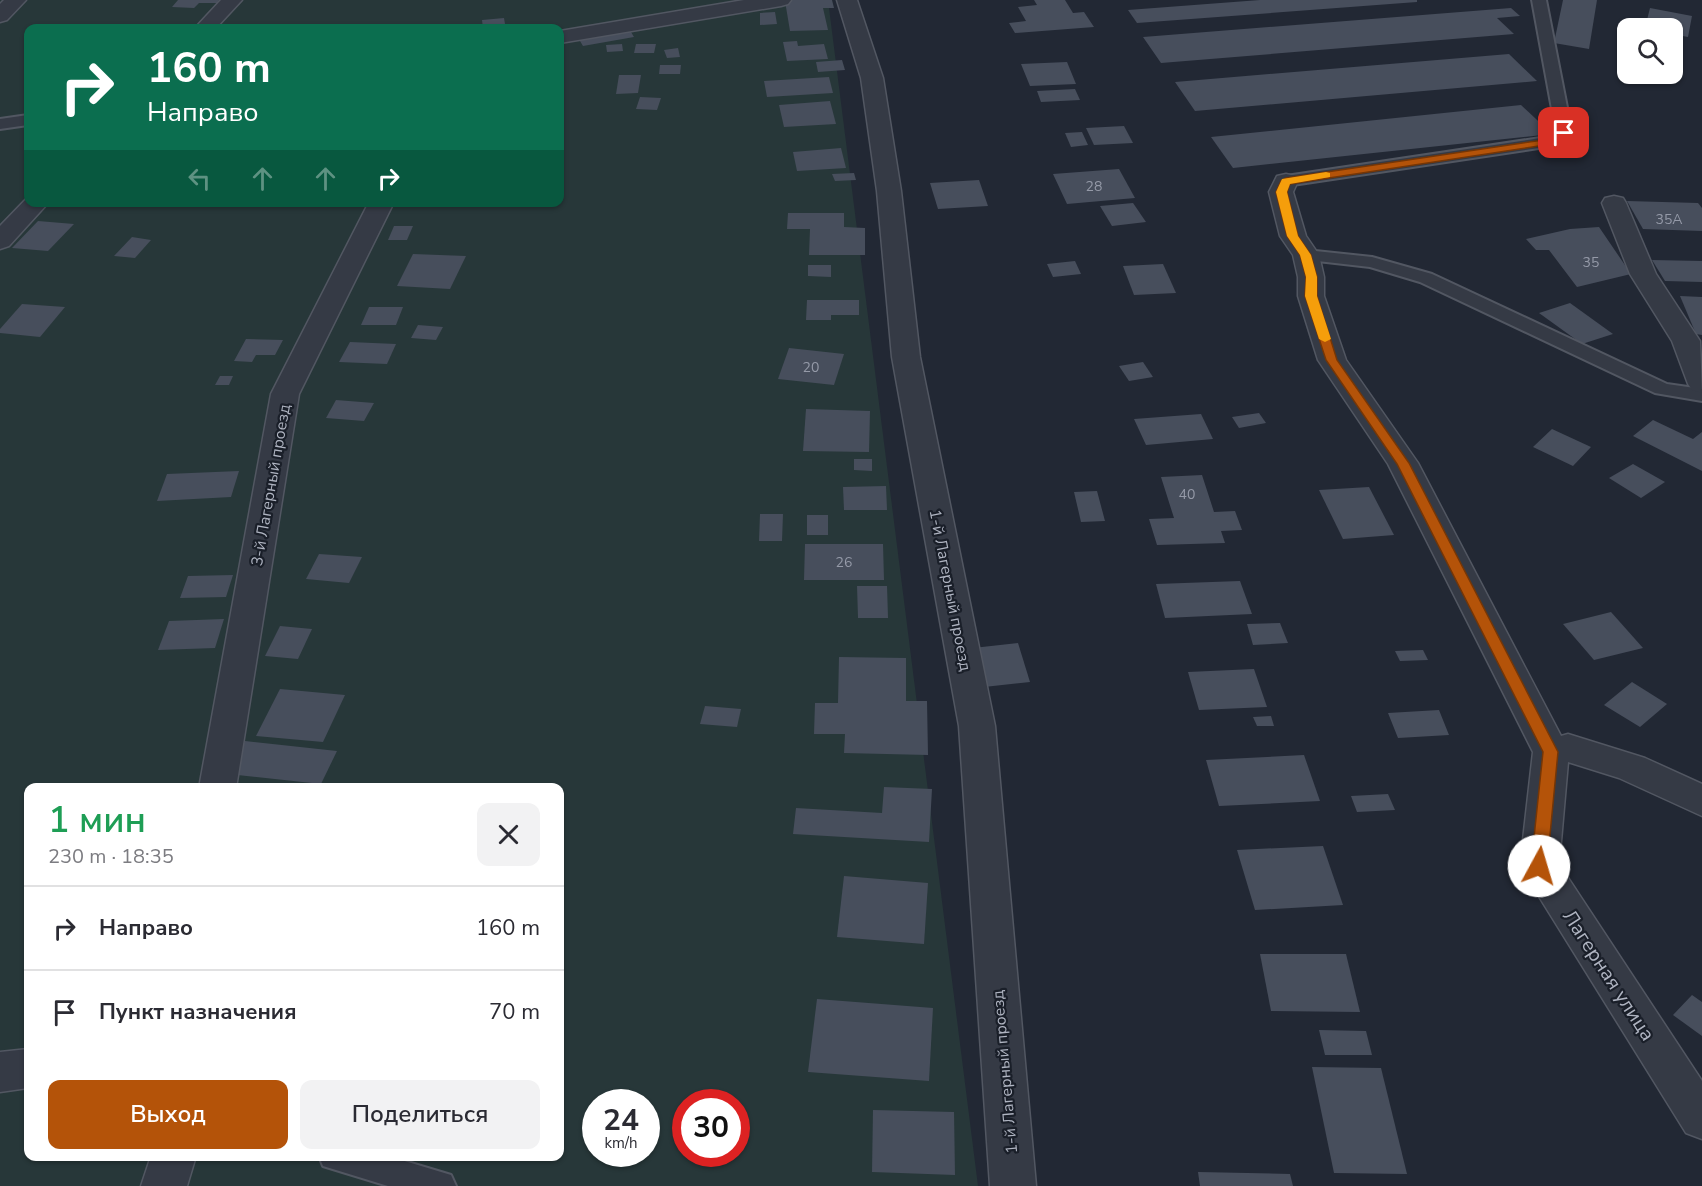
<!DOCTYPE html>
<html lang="ru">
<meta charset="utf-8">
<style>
:root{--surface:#fff;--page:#f2f2f3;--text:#2b2b33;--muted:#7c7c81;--line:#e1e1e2;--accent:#b45309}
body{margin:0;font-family:"Nunito Sans",sans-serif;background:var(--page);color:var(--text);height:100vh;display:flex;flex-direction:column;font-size:22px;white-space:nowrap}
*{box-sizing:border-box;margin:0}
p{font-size:20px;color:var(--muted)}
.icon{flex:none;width:33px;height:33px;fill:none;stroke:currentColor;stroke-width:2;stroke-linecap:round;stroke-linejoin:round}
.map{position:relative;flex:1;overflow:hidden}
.details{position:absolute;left:24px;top:783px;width:540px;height:378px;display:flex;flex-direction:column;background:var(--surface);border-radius:12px;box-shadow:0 2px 4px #0004}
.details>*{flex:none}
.guide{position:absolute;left:24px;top:24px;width:540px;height:183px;border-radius:12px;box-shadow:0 2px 4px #0004;background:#0b6e4f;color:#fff;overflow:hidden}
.tools{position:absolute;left:1617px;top:18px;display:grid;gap:12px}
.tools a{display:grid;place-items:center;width:66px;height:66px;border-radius:12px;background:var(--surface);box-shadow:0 2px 4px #0004;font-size:30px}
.speed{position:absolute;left:582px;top:1089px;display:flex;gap:12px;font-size:30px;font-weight:700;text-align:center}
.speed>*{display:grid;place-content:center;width:78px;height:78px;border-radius:50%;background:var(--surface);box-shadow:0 2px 4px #0004;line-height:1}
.speed small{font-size:15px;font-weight:400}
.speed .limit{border:9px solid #d22;background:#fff;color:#111}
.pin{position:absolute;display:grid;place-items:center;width:51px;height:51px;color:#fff;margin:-26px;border-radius:12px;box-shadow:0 3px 9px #0006}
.me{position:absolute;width:66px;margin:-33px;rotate:6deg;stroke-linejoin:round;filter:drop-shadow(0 0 4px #0008)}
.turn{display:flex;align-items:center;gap:21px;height:126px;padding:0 24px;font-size:27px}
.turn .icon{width:78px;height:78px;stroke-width:2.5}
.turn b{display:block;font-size:42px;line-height:51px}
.lanes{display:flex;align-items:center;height:57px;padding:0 24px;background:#0003;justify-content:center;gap:30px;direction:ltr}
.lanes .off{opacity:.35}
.round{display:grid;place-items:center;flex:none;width:63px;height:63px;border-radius:12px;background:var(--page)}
.overview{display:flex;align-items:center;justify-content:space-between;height:102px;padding:0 24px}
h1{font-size:36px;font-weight:600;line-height:45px;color:#1e9e55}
.action{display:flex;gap:12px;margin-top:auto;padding:12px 24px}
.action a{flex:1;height:69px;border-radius:12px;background:var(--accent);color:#fff;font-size:24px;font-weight:600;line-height:69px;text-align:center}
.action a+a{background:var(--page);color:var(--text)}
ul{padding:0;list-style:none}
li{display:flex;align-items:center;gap:18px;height:84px;padding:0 24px;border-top:2px solid var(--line)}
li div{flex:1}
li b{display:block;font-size:22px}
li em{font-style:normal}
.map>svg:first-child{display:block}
.green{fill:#273739;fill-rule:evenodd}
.building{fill:#474e5c}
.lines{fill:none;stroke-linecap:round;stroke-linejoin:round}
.service-casing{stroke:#525762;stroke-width:4}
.minor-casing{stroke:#525762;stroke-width:3}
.service{fill:#353a45;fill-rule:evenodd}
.minor{fill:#353a45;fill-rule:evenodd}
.route{fill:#b45309;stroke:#753606;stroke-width:1.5}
.slow{fill:#f59e0b}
.labels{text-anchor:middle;stroke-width:4.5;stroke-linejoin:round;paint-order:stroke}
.number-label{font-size:14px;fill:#959aa8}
.street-label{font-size:16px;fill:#afb4c1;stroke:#1a1f29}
.near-street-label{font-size:20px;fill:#afb4c1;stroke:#1a1f29}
</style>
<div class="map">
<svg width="1702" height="1186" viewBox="0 0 1702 1186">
<rect width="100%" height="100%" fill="#222834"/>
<!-- green -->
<path class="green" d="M 0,0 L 828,0 L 978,1186 L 0,1186 ZM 28,28 L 560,28 L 560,202 L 28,202 ZM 28,788 L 560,788 L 560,1156 L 28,1156 ZM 596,1102 L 646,1102 L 646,1154 L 596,1154 ZM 686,1102 L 736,1102 L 736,1154 L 686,1154 Z"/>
<!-- building -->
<g class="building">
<polygon points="178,0 219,0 217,3 199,3 194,8 172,7"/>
<polygon points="790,0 832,0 834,8 823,8 828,30 790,31 785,1"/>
<polygon points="1034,0 1065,0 1073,13 1084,12 1094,27 1015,33 1009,23 1026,21 1018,7 1037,5"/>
<polygon points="1260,0 1417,0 1417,2 1137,23 1128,10"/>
<polygon points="1563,0 1597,0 1589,49 1554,43"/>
<polygon points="1511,8 1520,16 1497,18 1514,34 1161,63 1143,37"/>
<polygon points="1650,8 1692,16 1688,37 1672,34 1672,28 1645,28"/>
<polygon points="775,12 777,24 760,25 760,13"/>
<polygon points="504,18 505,24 483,28 482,20"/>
<polygon points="628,27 634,37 583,46 577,36"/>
<polygon points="797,41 798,46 824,44 828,59 787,61 783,42"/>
<polygon points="622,44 623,51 607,52 606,45"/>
<polygon points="636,44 656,44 654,53 634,53"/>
<polygon points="678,48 680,57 667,58 664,50"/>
<polygon points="1509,54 1537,81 1195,111 1175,82"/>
<polygon points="842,60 845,70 818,72 816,62"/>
<polygon points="1067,62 1076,84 1030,86 1021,64"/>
<polygon points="660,65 681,65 680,74 659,74"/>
<polygon points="619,75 641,75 638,93 616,94"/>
<polygon points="829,77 833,93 767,97 764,81"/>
<polygon points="1075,89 1080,100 1041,102 1037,91"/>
<polygon points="640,97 661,98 657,110 636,109"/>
<polygon points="830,101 836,124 784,127 779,105"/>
<polygon points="1521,105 1552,134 1233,168 1211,137"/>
<polygon points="1124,126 1133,143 1094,145 1086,128"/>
<polygon points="1082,132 1088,145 1071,147 1065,133"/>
<polygon points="841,148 846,168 797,171 793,152"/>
<polygon points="1119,169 1135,198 1067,204 1053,174"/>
<polygon points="854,173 856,180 835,181 832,174"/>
<polygon points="979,180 988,206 938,209 930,183"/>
<polygon points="1627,201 1698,203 1702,208 1702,231 1643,229"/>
<polygon points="1133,203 1146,222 1112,226 1100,206"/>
<polygon points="788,213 844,213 844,227 865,228 865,255 809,255 810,229 787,229"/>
<polygon points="38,221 74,224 48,251 12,248"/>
<polygon points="394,226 413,226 407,240 388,240"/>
<polygon points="1599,227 1631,274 1577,287 1549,250 1536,250 1526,239 1570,229"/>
<polygon points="132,237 151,240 135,258 114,256"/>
<polygon points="413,254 466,256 450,289 397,286"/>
<polygon points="1652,260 1702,261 1702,282 1665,281"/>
<polygon points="1075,261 1081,274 1053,277 1047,264"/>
<polygon points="1163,264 1176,293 1134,295 1123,266"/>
<polygon points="808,265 831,265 831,277 808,276"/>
<polygon points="1680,296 1702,297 1702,335 1696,334"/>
<polygon points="807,300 859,300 859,315 831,315 831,320 806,320"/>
<polygon points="1570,303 1613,334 1582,344 1539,313"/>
<polygon points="22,304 65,307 40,337 0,333 0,329"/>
<polygon points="369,307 403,307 396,325 361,325"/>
<polygon points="418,325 443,327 436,340 411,338"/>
<polygon points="246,339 283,340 275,355 256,355 252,362 234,361"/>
<polygon points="350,342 396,344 387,364 339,362"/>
<polygon points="789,348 844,354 834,385 778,379"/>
<polygon points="1143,362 1153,377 1129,381 1119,366"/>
<polygon points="220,376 233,376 229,385 215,385"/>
<polygon points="336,400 374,403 364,421 326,418"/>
<polygon points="806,409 870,411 869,452 803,451"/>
<polygon points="1259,413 1266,423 1239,428 1232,417"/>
<polygon points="1201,414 1213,439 1146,445 1134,419"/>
<polygon points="1653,420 1693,439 1702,432 1702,471 1633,436"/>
<polygon points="1552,429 1591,447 1573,466 1533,447"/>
<polygon points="854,459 872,459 872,471 854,470"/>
<polygon points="1633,464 1665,482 1641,498 1609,478"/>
<polygon points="239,471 231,497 157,501 167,474"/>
<polygon points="1202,475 1214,512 1235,511 1242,530 1221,531 1225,543 1157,545 1149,519 1174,518 1161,477"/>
<polygon points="886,486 887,510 844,510 843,487"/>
<polygon points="1369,487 1394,535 1343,539 1319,490"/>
<polygon points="1097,491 1105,521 1081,522 1074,492"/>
<polygon points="760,514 783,514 782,541 759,541"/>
<rect x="807" y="515" width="21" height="20"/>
<polygon points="805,544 883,544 884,580 804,580"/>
<polygon points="319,554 362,557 349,583 306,579"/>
<polygon points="233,575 226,597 180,598 188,576"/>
<polygon points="1240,581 1252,614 1165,618 1156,584"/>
<polygon points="857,586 887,586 888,618 858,618"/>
<polygon points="1611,612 1643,648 1594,660 1563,624"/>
<polygon points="224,619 215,648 158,650 169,621"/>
<polygon points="1280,623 1288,643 1253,645 1247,624"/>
<polygon points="280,626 312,629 298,659 265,656"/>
<polygon points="1018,643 1030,682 984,687 973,648"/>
<polygon points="1423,650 1428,660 1400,661 1395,651"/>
<polygon points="839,657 906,658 906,701 927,701 928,755 844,753 845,734 814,734 815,703 838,703"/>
<polygon points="1254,669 1267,707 1199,710 1188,672"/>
<polygon points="1632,682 1667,704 1640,727 1604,705"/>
<polygon points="280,689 345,695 323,742 256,736"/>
<polygon points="705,706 741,709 737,727 700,724"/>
<polygon points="1439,710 1449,735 1398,738 1388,713"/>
<polygon points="1271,716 1274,726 1257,726 1253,717"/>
<polygon points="245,741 337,751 321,784 228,774"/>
<polygon points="1304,755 1320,801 1219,806 1206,760"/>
<polygon points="884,787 932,789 929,842 793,834 796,808 882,813"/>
<polygon points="1388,794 1395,810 1357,812 1351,796"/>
<polygon points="1323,846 1343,905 1255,910 1237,850"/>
<polygon points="844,876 928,883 924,944 837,937"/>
<polygon points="1260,954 1346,954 1360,1012 1271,1011"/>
<polygon points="1692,995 1702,1002 1702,1036 1673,1015"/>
<polygon points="817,999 933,1008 929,1081 808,1072"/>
<polygon points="1319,1030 1366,1031 1372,1055 1325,1055"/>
<polygon points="1312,1067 1381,1068 1407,1174 1334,1173"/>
<polygon points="873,1110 954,1112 955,1175 872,1172"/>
<polygon points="1198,1172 1290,1174 1293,1186 1200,1186"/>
</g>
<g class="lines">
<defs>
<g id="service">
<polygon points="1532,0 1546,0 1572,133 1552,146 1286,186 1280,185 1278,181 1286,176 1547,137 1556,131"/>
<polygon points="28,115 28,125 0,129 0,119"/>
<polygon points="1306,250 1372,257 1432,274 1667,384 1702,389 1702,401 1655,393 1420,282 1370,267 1300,259 1297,255 1300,251"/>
<polygon points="319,1156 388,1156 451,1175 456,1186 388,1186 323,1166"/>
</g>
<g id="minor">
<polygon points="4,0 26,0 7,20 0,22 0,4"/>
<polygon points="221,0 242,0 216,28 195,28"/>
<polygon points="744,0 791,0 788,4 781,6 560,43 560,31"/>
<polygon points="837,0 857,0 883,78 901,191 920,357 995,726 1036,1186 990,1186 959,726 892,357 877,191 861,78"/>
<polygon points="1286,174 1295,176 1298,181 1293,192 1306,236 1319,255 1324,277 1324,296 1346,360 1418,463 1561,736 1568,734 1645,758 1702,784 1702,816 1619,778 1568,762 1559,864 1702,1081 1702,1139 1686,1133 1520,866 1533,752 1388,464 1318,360 1298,296 1298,277 1293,255 1280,236 1269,192 1277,176"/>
<polygon points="1614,196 1623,198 1626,203 1656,274 1700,341 1702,393 1692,390 1688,384 1672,341 1630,274 1602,203 1605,198"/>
<polygon points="28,197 28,202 49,202 9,246 0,249 0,226"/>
<polygon points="369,202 394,202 299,394 236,788 199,788 271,394"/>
<polygon points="28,1049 28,1088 0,1092 0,1052"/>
<polygon points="151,1156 196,1156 187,1186 141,1186"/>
</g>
</defs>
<!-- service casing -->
<use href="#service" class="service-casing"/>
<!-- minor casing -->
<use href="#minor" class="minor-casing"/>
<!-- service -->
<use href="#service" class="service"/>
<!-- minor -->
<use href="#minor" class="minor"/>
</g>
<!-- route -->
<polygon class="route" points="1564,130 1568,133 1567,135 1552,144 1290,184 1287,192 1298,236 1311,255 1317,277 1317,296 1337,360 1409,463 1558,752 1547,866 1545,871 1533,871 1531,866 1543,752 1397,464 1326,360 1305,296 1306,277 1300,255 1287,236 1276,192 1281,181 1286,178 1550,139"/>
<!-- slow -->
<polygon class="slow" points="1326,172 1330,173 1330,177 1290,184 1287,192 1298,236 1311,255 1317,277 1317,296 1331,339 1325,342 1319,339 1305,296 1306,277 1300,255 1287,236 1276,192 1282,179"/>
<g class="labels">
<!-- number labels -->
<g class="number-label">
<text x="1094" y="191">28</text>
<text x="1669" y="224">35А</text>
<text x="1591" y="267">35</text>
<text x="811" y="372">20</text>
<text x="1187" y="499">40</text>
<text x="844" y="567">26</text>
</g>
<!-- street labels -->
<g class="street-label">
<text transform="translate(270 485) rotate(-80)" y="6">3-й Лагерный проезд</text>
<text transform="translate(951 590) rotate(79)" y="6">1-й Лагерный проезд</text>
<text transform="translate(1004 1072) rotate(-95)" y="6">1-й Лагерный проезд</text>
</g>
<!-- near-street labels -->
<g class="near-street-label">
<text transform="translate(1609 975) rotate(57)" y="7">Лагерная улица</text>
</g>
</g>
</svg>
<div class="tools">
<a><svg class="icon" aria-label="search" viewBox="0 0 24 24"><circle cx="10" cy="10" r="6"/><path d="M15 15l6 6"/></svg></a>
</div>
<div class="speed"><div>24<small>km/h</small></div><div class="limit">30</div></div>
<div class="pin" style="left:1564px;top:133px;background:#d93025"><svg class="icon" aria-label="arrive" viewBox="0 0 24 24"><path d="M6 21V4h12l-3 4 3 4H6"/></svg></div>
<svg class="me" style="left:1539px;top:866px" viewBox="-20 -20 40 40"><circle r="19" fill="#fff"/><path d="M0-13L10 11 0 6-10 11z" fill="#b45309"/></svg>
<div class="guide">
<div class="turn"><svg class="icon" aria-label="right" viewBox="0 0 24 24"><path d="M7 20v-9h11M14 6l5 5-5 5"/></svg><div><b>160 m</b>Направо</div></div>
<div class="lanes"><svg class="icon off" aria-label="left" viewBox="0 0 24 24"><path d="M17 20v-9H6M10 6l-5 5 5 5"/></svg><svg class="icon off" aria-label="ahead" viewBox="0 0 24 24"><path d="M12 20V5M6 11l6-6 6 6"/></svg><svg class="icon off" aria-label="ahead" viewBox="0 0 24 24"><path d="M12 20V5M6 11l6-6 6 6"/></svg><svg class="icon" aria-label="right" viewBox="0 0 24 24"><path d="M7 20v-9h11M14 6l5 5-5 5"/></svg></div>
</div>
<section class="details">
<div class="overview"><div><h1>1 мин</h1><p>230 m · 18:35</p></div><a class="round"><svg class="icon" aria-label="close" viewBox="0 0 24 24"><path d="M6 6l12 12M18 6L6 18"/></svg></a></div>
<ul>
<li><svg class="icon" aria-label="right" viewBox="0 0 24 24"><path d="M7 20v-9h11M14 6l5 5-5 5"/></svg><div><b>Направо</b></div><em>160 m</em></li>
<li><svg class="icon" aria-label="arrive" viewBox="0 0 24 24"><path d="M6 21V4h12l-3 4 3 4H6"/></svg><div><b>Пункт назначения</b></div><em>70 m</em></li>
</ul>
<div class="action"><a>Выход</a><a>Поделиться</a></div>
</section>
</div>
